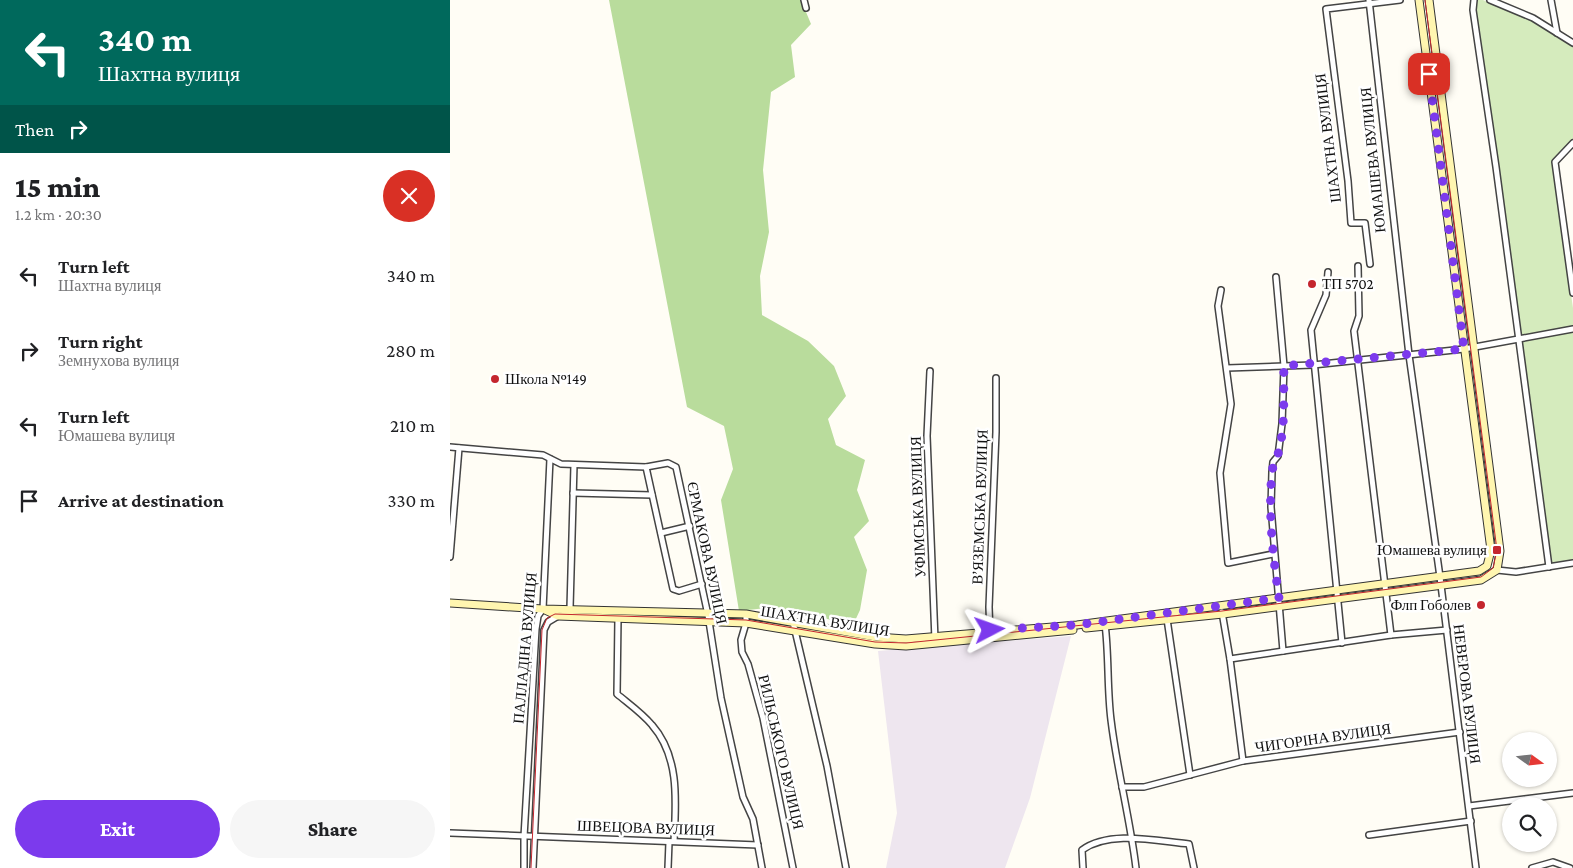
<!DOCTYPE html>
<meta charset="utf-8">
<style>
:root{--surface:#fff;--page:#f6f6f6;--text:#202124;--muted:#757577;--accent:#7c3aed}
body{margin:0;font-family:"Crimson Pro",serif;background:var(--page);color:var(--text);height:100vh;display:flex;flex-direction:column;font-size:19px;white-space:nowrap}
*{box-sizing:border-box;margin:0}
p{font-size:16px;color:var(--muted)}
.icon{flex:none;width:28px;height:28px;fill:none;stroke:currentColor;stroke-width:2;stroke-linecap:round;stroke-linejoin:round}
.map{position:relative;flex:1;overflow:hidden}
.drawer{display:flex;flex-direction:column;background:var(--surface);width:450px}
.drawer>*{flex:none}
.banner{background:#00695c;color:#fff;overflow:hidden}
.needle{width:32px;rotate:105deg}
.controls{position:absolute;left:1052px;top:732px;display:grid;gap:10px}
.controls a{display:grid;place-items:center;width:55px;height:55px;border-radius:50%;background:var(--surface);box-shadow:0 1px 4px #0004;font-size:25px}
.pin{position:absolute;display:grid;place-items:center;width:42px;height:42px;color:#fff;margin:-21px;border-radius:10px;box-shadow:0 2px 8px #0006}
.me{position:absolute;width:55px;margin:-28px;rotate:86deg;stroke-linejoin:round;filter:drop-shadow(0 0 4px #0008)}
.turn{display:flex;align-items:center;gap:18px;height:105px;padding:0 15px;font-size:22px}
.turn .icon{width:65px;height:65px;stroke-width:2.5}
.turn b{display:block;font-size:35px;line-height:42px}
.then{display:flex;align-items:center;height:48px;padding:0 15px;background:#0003;gap:10px;font-size:19px}
.round{display:grid;place-items:center;flex:none;width:52px;height:52px;border-radius:26px;background:var(--page)}
.summary{display:flex;align-items:center;justify-content:space-between;height:85px;padding:0 15px}
h1{font-size:30px;font-weight:800;line-height:38px}
.action{display:flex;gap:10px;margin-top:auto;padding:10px 15px}
.action a{flex:1;height:58px;border-radius:30px;background:var(--accent);color:#fff;font-size:20px;font-weight:800;line-height:58px;text-align:center}
.action a+a{background:var(--page);color:var(--text)}
ul{padding:0;list-style:none}
li{display:flex;align-items:center;gap:15px;height:75px;padding:0 15px}
li div{flex:1}
li b{display:block;font-size:19px}
li em{font-style:normal}
main{display:flex;flex:1;min-height:0}
.map>svg:first-child{display:block}
.industrial{fill:#eee6ef}
.green{fill:#d5ebbd}
.forest{fill:#b9dc9c}
.lines{fill:none;stroke-linecap:round;stroke-linejoin:round}
.street-casing{stroke:#444;stroke-width:8}
.secondary-casing{stroke:#333;stroke-width:9}
.street{stroke:#fff;stroke-width:5}
.secondary{stroke:#fff6b0;stroke-width:7}
.tram{stroke:#c4262e;stroke-width:1}
.route{stroke:#7c3aed;stroke-width:9;stroke-dasharray:0 16.2}
.poi-dot{fill:#c4262e;stroke:#fff;stroke-width:2}
.labels{text-anchor:middle;stroke-width:5;stroke-linejoin:round;paint-order:stroke}
.street-label{font-size:15px;fill:#111;stroke:#fff}
.poi-label{font-size:15px;fill:#111;stroke:#fff;text-anchor:start}
</style>
<main>
<section class="drawer">
<div class="banner">
<div class="turn"><svg class="icon" aria-label="left" viewBox="0 0 24 24"><path d="M17 20v-9H6M10 6l-5 5 5 5"/></svg><div><b>340 m</b>Шахтна вулиця</div></div>
<div class="then">Then<svg class="icon" aria-label="right" viewBox="0 0 24 24"><path d="M7 20v-9h11M14 6l5 5-5 5"/></svg></div>
</div>
<div class="summary"><div><h1>15 min</h1><p>1.2 km · 20:30</p></div><a class="round" style="background:#d93025;color:#fff"><svg class="icon" aria-label="close" viewBox="0 0 24 24"><path d="M6 6l12 12M18 6L6 18"/></svg></a></div>
<ul>
<li><svg class="icon" aria-label="left" viewBox="0 0 24 24"><path d="M17 20v-9H6M10 6l-5 5 5 5"/></svg><div><b>Turn left</b><p>Шахтна вулиця</p></div><em>340 m</em></li>
<li><svg class="icon" aria-label="right" viewBox="0 0 24 24"><path d="M7 20v-9h11M14 6l5 5-5 5"/></svg><div><b>Turn right</b><p>Земнухова вулиця</p></div><em>280 m</em></li>
<li><svg class="icon" aria-label="left" viewBox="0 0 24 24"><path d="M17 20v-9H6M10 6l-5 5 5 5"/></svg><div><b>Turn left</b><p>Юмашева вулиця</p></div><em>210 m</em></li>
<li><svg class="icon" aria-label="arrive" viewBox="0 0 24 24"><path d="M6 21V4h12l-3 4 3 4H6"/></svg><div><b>Arrive at destination</b></div><em>330 m</em></li>
</ul>
<div class="action"><a>Exit</a><a>Share</a></div>
</section>
<div class="map">
<svg width="1123" height="868" viewBox="0 0 1123 868">
<rect width="100%" height="100%" fill="#fffdf5"/>
<!-- industrial -->
<polygon class="industrial" points="621,636 580,798 555,868 436,868 447,813 428,651"/>
<!-- green -->
<polygon class="green" points="1027,0 1033,0 1082,21 1123,47 1123,139 1102,162 1123,308 1123,560 1101,563 1049,167 1025,11"/>
<!-- forest -->
<polygon class="forest" points="159,0 351,0 361,24 341,45 345,77 321,92 313,170 319,232 310,276 312,315 358,341 384,366 396,396 378,419 386,445 415,460 407,490 419,521 404,537 417,570 410,610 403,625 326,607 289,611 271,500 283,469 274,426 237,407"/>
<g class="lines">
<defs>
<g id="street">
<polyline points="354,0 356,8"/>
<polyline points="919,0 959,355 990,577 1026,868"/>
<polyline points="1024,0 1023,10 1046,167 1099,567"/>
<polyline points="1040,0 1083,18 1123,43"/>
<polyline points="1101,0 1107,33"/>
<polyline points="1123,143 1105,162 1123,293"/>
<polyline points="920,264 915,223 901,223 898,181 876,9 950,0"/>
<polyline points="908,266 909,316 904,331 941,635"/>
<polyline points="878,272 876,295 861,330 892,643"/>
<polyline points="826,277 834,366 832,424 828,456 823,462 822,472 821,507 833,651"/>
<polyline points="771,290 768,306 781,404 770,473 778,563 823,554"/>
<polyline points="777,368 863,365 1014,349 1123,329"/>
<polyline points="480,371 477,436 485,640"/>
<polyline points="0,447 93,455 111,464 196,467 218,463 226,467 258,615 271,698 293,797 303,819 312,868"/>
<polyline points="196,467 223,589 229,591 252,584"/>
<polyline points="123,493 202,495"/>
<polyline points="211,533 240,526"/>
<polyline points="0,557 9,448"/>
<polyline points="1047,570 1066,572 1123,563"/>
<polyline points="120,608 124,465"/>
<polyline points="772,612 780,659 793,761"/>
<polyline points="296,614 296,623 291,640 292,652 298,664 313,718 343,868"/>
<path d="M 168,618 L 167,694 C 179,704 192,713 202,725 C 230,757 226,802 224,841"/>
<polyline points="717,619 740,775"/>
<polyline points="343,622 377,766 396,868"/>
<path d="M 655,624 C 659,655 657,688 661,720 C 667,770 680,818 686,868"/>
<polyline points="540,635 539,607 546,432 546,378"/>
<polyline points="780,659 941,635 997,630"/>
<polyline points="672,787 694,787 793,761 1010,732"/>
<polyline points="1019,806 1123,793"/>
<polyline points="0,833 308,845"/>
<polyline points="919,835 1021,821"/>
<polyline points="74,868 74,837 86,629 88,616 93,609 100,459"/>
<polyline points="83,868 94,630 98,622 108,616"/>
<polyline points="218,868 219,842"/>
<path d="M 633,868 L 632,850 C 660,830 706,841 739,844 L 744,868"/>
<polyline points="1082,868 1103,862 1120,868"/>
</g>
<g id="secondary">
<polyline points="0,603 93,609 296,614 426,637 456,639 627,625 1029,571 1037,566 1041,550 969,0"/>
<polyline points="95,610 108,616 296,623 425,644 456,646 623,630"/>
<polyline points="636,628 773,614 1031,580 1047,570 1050,551 979,0"/>
</g>
</defs>
<!-- street casing -->
<use href="#street" class="street-casing"/>
<!-- secondary casing -->
<use href="#secondary" class="secondary-casing"/>
<!-- street -->
<use href="#street" class="street"/>
<!-- secondary -->
<use href="#secondary" class="secondary"/>
<!-- tram -->
<polyline class="tram" points="81,868 92,630 97,618 105,614 296,620 425,642 456,643 772,611 1031,577 1043,568 1047,550 975,0"/>
</g>
<g class="lines">
<!-- route -->
<path class="route" d="M 540,630 L 626,625 L 829,598 C 823,556 818,514 822,472 C 823,464 826,461 828,454 C 836,427 833,394 834,366 L 1014,349 L 979,74"/>
</g>
<!-- markers -->
<g class="poi-dot">
<circle cx="862" cy="284" r="5"/>
<circle cx="45" cy="379" r="5"/>
<rect x="1042" y="545" width="10" height="10" rx="2.5"/>
<circle cx="1031" cy="605" r="5"/>
</g>
<g class="labels">
<!-- street labels -->
<g class="street-label">
<text transform="translate(878 138) rotate(-97)" y="5">ШАХТНА ВУЛИЦЯ</text>
<text transform="translate(923 160) rotate(-96)" y="5">ЮМАШЕВА ВУЛИЦЯ</text>
<text transform="translate(468 507) rotate(-92)" y="5">УФІМСЬКА ВУЛИЦЯ</text>
<text transform="translate(530 507) rotate(-88)" y="5">В’ЯЗЕМСЬКА ВУЛИЦЯ</text>
<text transform="translate(257 553) rotate(78)" y="5">ЄРМАКОВА ВУЛИЦЯ</text>
<text transform="translate(375 621) rotate(9)" y="5">ШАХТНА ВУЛИЦЯ</text>
<text transform="translate(75 648) rotate(-85)" y="5">ПАЛЛАДІНА ВУЛИЦЯ</text>
<text transform="translate(1017 694) rotate(83)" y="5">НЕВЕРОВА ВУЛИЦЯ</text>
<text transform="translate(873 738) rotate(-8)" y="5">ЧИГОРІНА ВУЛИЦЯ</text>
<text transform="translate(331 752) rotate(77)" y="5">РИЛЬСЬКОГО ВУЛИЦЯ</text>
<text transform="translate(196 828) rotate(2)" y="5">ШВЕЦОВА ВУЛИЦЯ</text>
</g>
<!-- poi labels -->
<g class="poi-label">
<text x="872" y="289">ТП 5702</text>
<text x="55" y="384">Школа №149</text>
<text x="1037" y="555" text-anchor="end">Юмашева вулиця</text>
<text x="1021" y="610" text-anchor="end">Флп Гоболев</text>
</g>
</g>
</svg>
<div class="controls">
<a><svg class="needle" viewBox="-14 -14 28 28"><path d="M0-13l5 13h-10z" fill="#e53935"/><path d="M0 13l5-13h-10z" fill="#757577"/></svg></a>
<a><svg class="icon" aria-label="search" viewBox="0 0 24 24"><circle cx="10" cy="10" r="6"/><path d="M15 15l6 6"/></svg></a>
</div>
<div class="pin" style="left:979px;top:74px;background:#d93025"><svg class="icon" aria-label="arrive" viewBox="0 0 24 24"><path d="M6 21V4h12l-3 4 3 4H6"/></svg></div>
<svg class="me" style="left:540px;top:630px" viewBox="-20 -20 40 40"><path d="M0-17L14 15 0 8-14 15z" fill="#7c3aed" stroke="#fff" stroke-width="4"/></svg>
</div>
</main>
